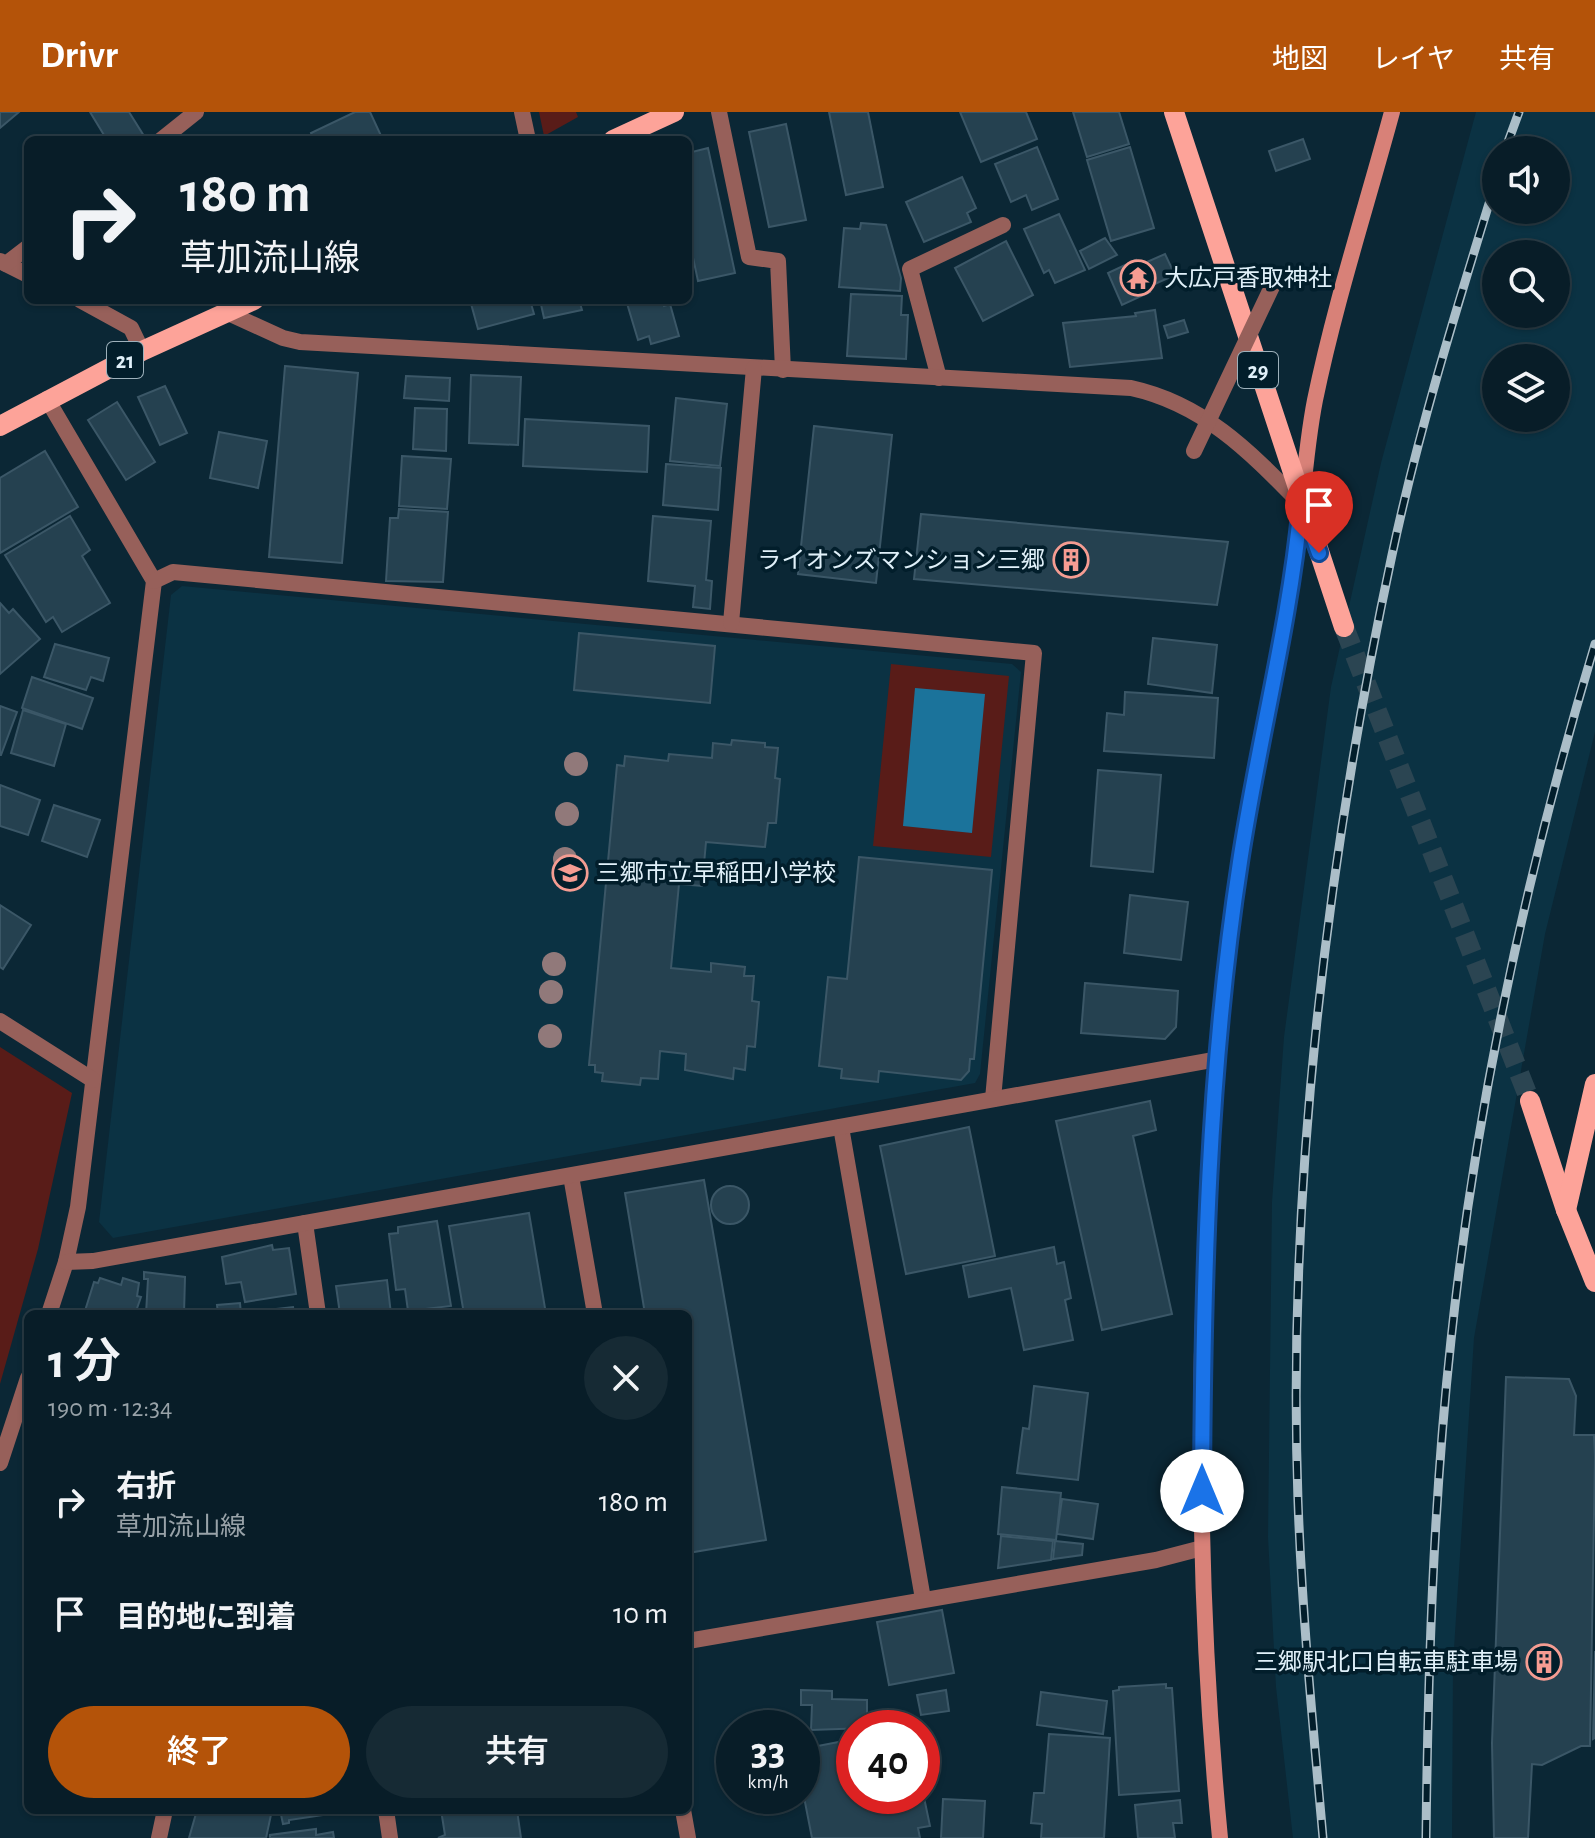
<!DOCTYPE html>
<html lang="ja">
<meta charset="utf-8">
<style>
:root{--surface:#081d28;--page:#162a34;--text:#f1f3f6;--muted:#98a2a8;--line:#293b45;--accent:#b45309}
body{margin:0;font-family:"Alegreya Sans","Noto Sans JP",sans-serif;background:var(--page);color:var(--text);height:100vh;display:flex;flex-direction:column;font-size:30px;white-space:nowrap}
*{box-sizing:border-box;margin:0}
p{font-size:26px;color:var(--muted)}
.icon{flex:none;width:44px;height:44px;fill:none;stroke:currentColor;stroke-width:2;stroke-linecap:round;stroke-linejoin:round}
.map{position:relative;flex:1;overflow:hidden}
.details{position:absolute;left:24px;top:1198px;width:668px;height:504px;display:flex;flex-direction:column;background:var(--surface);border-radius:12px;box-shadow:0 2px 6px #0004,0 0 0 2px var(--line)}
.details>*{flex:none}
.guide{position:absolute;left:24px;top:24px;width:668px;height:168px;border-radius:12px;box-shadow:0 2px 6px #0004,0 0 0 2px var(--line);background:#081d28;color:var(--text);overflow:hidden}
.buttons{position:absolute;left:1482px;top:24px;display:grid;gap:16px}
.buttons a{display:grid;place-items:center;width:88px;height:88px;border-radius:50%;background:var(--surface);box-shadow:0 2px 6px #0004,0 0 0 2px var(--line);font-size:40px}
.speed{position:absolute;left:716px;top:1598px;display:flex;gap:16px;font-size:40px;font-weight:700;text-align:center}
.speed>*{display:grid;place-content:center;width:104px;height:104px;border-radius:50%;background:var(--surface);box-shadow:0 2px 6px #0004,0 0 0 2px var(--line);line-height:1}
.speed small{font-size:20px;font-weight:400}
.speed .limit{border:12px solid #d22;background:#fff;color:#111}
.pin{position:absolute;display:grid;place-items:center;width:68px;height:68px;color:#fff;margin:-82px -34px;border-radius:50% 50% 50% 0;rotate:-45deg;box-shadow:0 0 8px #0007}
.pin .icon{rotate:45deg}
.me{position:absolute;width:88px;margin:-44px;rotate:0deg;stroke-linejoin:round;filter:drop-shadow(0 0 6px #0008)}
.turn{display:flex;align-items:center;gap:28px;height:168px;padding:0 24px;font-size:36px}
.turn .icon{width:104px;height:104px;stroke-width:2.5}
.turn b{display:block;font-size:56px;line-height:68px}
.round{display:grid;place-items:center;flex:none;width:84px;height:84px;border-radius:42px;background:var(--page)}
.overview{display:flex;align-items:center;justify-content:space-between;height:136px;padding:0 24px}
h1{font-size:48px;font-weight:600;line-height:60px}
.cta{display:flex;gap:16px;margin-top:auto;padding:16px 24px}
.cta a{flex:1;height:92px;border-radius:48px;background:var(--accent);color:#fff;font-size:32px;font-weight:600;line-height:92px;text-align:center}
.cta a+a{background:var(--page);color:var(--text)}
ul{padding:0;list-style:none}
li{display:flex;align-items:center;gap:24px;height:112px;padding:0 24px}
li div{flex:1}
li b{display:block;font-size:30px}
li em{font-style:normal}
header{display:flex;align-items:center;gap:48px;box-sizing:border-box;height:112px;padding:0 40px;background:var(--accent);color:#fff}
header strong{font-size:38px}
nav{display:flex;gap:44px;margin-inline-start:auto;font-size:28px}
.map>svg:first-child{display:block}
.built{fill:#0b3243;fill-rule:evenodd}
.green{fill:#591c18}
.water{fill:#1b739b}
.building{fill:#254150;stroke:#3b5767;stroke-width:2}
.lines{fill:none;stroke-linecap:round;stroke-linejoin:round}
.primary-tunnel{stroke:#2b4552;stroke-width:20;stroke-dasharray:20 10;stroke-linecap:butt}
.lane{stroke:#97605a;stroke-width:16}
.street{stroke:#97605a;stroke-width:16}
.secondary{stroke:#d88178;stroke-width:16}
.primary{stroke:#fda399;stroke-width:20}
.rail-casing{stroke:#abbec8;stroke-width:9}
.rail{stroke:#021e2b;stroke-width:6;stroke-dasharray:18;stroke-linecap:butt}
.street-bridge{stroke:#97605a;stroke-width:16}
.tree{fill:#91797a}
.route-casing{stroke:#114b97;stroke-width:20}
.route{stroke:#1a73e8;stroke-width:14}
.labels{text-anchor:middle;stroke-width:7;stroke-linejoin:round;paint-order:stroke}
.shield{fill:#021e2b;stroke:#9db1bb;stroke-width:2}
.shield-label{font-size:22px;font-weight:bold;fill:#e0f0f9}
.poi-label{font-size:24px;fill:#e0f0f9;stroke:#021e2b;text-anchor:start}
</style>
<header>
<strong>Drivr</strong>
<nav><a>地図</a><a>レイヤ</a><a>共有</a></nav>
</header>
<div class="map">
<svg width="1595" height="1726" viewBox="0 0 1595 1726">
<rect width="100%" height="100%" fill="#0b2735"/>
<!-- built -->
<g class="built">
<path d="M 1476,0 L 1595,0 L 1595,620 L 1545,822 L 1474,1226 L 1453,1552 L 1452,1726 L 1293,1726 L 1276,1575 L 1268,1425 L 1272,1090 L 1284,925 L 1331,575 L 1381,351 ZM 1496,38 L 1556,38 L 1556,98 L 1496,98 ZM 1496,142 L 1556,142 L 1556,202 L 1496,202 ZM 1496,246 L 1556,246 L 1556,306 L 1496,306 Z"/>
<polygon points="182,474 1012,552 1021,560 980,962 975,971 113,1126 99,1110 171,483"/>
</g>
<!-- green -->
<g class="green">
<polygon points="539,0 576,0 578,5 544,24"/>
<polygon points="891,552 1009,564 991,745 873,734"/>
<polygon points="0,935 72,981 38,1137 0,1272"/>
</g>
<!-- water -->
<polygon class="water" points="915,576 985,582 972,721 903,714"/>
<!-- building -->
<g class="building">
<polygon points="0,0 19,0 0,16"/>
<polygon points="90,0 129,0 144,24 137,28 107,28"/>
<polygon points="355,0 370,0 383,28 314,28 311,21"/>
<polygon points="829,0 868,0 883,75 846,83"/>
<polygon points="960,0 1026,0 1037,27 981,50"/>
<polygon points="1073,0 1119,0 1129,32 1087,45"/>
<polygon points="786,12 806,108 769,115 749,20"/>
<polygon points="1303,27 1310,47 1276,59 1269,39"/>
<polygon points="1037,35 1058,87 1032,98 1026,83 1011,90 995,52"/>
<polygon points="1130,35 1154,116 1111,129 1087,48"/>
<polygon points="708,36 735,161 698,169 688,122 688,41"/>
<polygon points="962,65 976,96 967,101 971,110 924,130 906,90"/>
<polygon points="1059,102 1085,158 1055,171 1049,158 1044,161 1024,117"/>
<polygon points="861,111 886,113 901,166 900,179 839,175 844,116 860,117"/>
<polygon points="1105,126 1117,143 1089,157 1080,139"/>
<polygon points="1006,129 1033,183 983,209 955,156"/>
<polygon points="1165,142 1175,163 1148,175 1150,180 1122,193 1108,161 1136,148 1138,154"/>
<polygon points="851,182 902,184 901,203 908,203 906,247 847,244"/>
<polygon points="470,188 530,188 534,202 478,217"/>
<polygon points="540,188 579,188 582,198 544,206"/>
<polygon points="626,188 662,188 664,194 670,192 679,224 651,232 649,224 638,228"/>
<polygon points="1155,198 1162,246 1070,255 1063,211 1136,204 1135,201"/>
<polygon points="1184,208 1188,220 1168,226 1164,214"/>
<polygon points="285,254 358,261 342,451 269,445"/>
<polygon points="471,263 521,265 518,333 469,331"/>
<polygon points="406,264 450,266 449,289 404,286"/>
<polygon points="165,274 187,321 160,333 138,285"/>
<polygon points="676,286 727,292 720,354 670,349"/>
<polygon points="117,290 155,350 126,368 88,308"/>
<polygon points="415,296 447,297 446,339 413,337"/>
<polygon points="525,307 649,314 647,360 523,354"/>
<polygon points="814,314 892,323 876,471 798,462"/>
<polygon points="219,320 267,329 258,376 210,366"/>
<polygon points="45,339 78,395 0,441 0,366"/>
<polygon points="402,344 451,347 447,397 399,394"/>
<polygon points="666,352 721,356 718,398 663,393"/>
<polygon points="399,397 448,400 443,470 386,469 390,406 398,406"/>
<polygon points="921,402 1228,430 1217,493 914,467"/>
<polygon points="70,404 90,438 82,444 110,491 62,520 53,505 46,510 5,443"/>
<polygon points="653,404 711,409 706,468 712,469 710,497 693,495 695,474 648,469"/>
<polygon points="0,491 9,501 13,497 40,527 0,562"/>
<polygon points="579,521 715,534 710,591 574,578"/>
<polygon points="1153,526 1217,533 1212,581 1148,572"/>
<polygon points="55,532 109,546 103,569 91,565 86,578 44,565"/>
<polygon points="32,565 93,586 82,617 22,596"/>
<polygon points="1125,580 1218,586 1214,646 1104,639 1107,601 1124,603"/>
<polygon points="0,594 17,600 1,643 0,643"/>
<polygon points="23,598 66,612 54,654 11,641"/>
<polygon points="732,628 765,631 765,635 778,636 775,666 780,667 776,711 768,711 765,735 706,730 702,774 679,772 671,856 711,860 711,851 745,855 744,864 754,864 752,889 759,890 755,935 747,934 745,958 734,956 733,967 685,958 686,942 660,939 658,967 641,966 640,973 602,969 603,961 595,960 595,953 589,953 617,653 624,654 625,644 668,649 669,642 712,646 713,631 731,633"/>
<polygon points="1098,658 1161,663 1153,760 1091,754"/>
<polygon points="0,673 40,688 28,723 0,714"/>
<polygon points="54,693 100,708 87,745 42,729"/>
<polygon points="859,745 992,758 974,947 970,947 969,959 961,968 879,959 878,970 841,966 842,957 819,954 828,865 847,867"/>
<polygon points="1130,783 1188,790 1181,848 1124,841"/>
<polygon points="0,793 31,813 3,857 0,855"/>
<polygon points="1085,871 1178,879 1176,915 1165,927 1081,921"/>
<polygon points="1150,989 1156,1018 1133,1024 1172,1202 1102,1218 1056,1009"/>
<polygon points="969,1015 995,1144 906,1162 880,1034"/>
<polygon points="704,1068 766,1428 688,1441 688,1202 645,1202 625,1081"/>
<circle cx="730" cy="1093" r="19"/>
<polygon points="529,1101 546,1202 464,1202 449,1114"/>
<polygon points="437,1109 451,1194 408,1199 405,1177 396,1178 389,1122 398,1121 398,1115"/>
<polygon points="272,1133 273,1138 289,1136 296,1182 245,1190 241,1170 226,1172 222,1145"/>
<polygon points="1054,1135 1057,1152 1064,1150 1071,1186 1065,1188 1073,1228 1024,1238 1011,1176 969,1185 963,1154"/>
<polygon points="144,1160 185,1165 184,1202 146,1202 148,1167 144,1167"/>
<polygon points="100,1166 121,1173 123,1166 139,1171 137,1184 141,1185 135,1202 84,1202 94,1170 98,1171"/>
<polygon points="387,1168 391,1202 340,1202 336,1174"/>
<polygon points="240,1191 241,1202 218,1202 217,1193"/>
<polygon points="293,1195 294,1202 267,1202 266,1198"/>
<polygon points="1506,1265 1569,1267 1576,1284 1574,1323 1594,1323 1595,1345 1590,1634 1581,1634 1542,1653 1532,1652 1528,1726 1494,1726 1492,1631"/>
<polygon points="1034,1274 1088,1281 1078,1368 1017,1361 1023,1316 1029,1317"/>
<polygon points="1002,1375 1061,1381 1056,1428 998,1422"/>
<polygon points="1062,1387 1098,1392 1093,1427 1057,1422"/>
<polygon points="1001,1424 1053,1429 1051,1448 998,1456"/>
<polygon points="1055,1429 1083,1432 1082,1443 1053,1447"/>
<polygon points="942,1498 954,1561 889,1573 877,1510"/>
<polygon points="1595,1539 1595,1626 1593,1627"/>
<polygon points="1166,1572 1166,1576 1172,1576 1179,1679 1119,1683 1113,1579 1119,1578 1119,1575"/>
<polygon points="801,1578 832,1579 832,1587 867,1588 867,1616 811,1618 812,1593 801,1593"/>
<polygon points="946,1578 949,1599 921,1603 917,1583"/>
<polygon points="1041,1580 1107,1589 1103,1622 1037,1613"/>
<polygon points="922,1613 934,1668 922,1671 922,1616 907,1616"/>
<polygon points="1049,1622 1110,1626 1104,1726 1041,1726 1042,1712 1031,1711 1034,1681 1044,1681"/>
<polygon points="854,1627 854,1684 922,1684 922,1676 930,1714 918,1716 920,1726 812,1726 802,1675 802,1637"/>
<polygon points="734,1653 734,1677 730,1677 727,1654"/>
<polygon points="943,1687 985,1689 983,1726 941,1726"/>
<polygon points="1180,1688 1182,1711 1173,1711 1175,1726 1138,1726 1135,1693"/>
<polygon points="197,1698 272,1698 266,1726 189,1726"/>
<polygon points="280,1698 357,1698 289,1708 289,1711 283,1712"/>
<polygon points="441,1698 517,1698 521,1726 438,1726 445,1723"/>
<polygon points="316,1717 316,1723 333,1720 334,1726 270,1726 270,1723"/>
</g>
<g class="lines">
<!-- primary-tunnel -->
<polyline class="primary-tunnel" points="1344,515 1530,989"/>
<!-- lane -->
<g class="lane">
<polyline points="719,0 749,145 778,149 783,258"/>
<polyline points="939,266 910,157 1003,113"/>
</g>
<!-- street -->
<g class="street">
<polyline points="522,0 528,28"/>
<polyline points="161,28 196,0"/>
<polyline points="0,149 28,163"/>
<polyline points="6,152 28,135"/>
<polyline points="80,188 131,216 142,239"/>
<path d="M 226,200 L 283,226 L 300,230 L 1131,276 C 1204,292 1250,340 1301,392"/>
<polyline points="47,287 154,469 78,1095 66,1150 49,1202"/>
<polyline points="154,469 173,460 1034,541 993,987"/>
<polyline points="731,511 754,256"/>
<polyline points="0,909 93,968"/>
<polyline points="841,1015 923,1487"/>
<polyline points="571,1064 595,1202"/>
<polyline points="305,1111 318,1202"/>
<polyline points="66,1150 93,1149 1218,947"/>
<polyline points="0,1351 28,1266"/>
<polyline points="688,1529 1156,1448 1202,1436"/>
<polyline points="386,1698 390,1726"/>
<polyline points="683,1698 688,1726"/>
<polyline points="159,1726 165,1698"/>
</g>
<!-- secondary -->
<path class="secondary" d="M 1220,1726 C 1189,1404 1197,1076 1239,755 C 1251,665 1272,577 1289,488 C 1302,422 1302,354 1315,288 C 1335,191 1366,96 1392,0"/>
<!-- primary -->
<g class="primary">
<polyline points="1174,0 1344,515"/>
<polyline points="613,28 674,0"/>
<polyline points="0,314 142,239 254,188"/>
<polyline points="1530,989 1566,1098 1595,1170"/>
<polyline points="1566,1098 1595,972"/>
</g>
<defs>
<g id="rail">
<polyline points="1505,38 1519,0"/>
<path d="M 1323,1726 C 1313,1614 1302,1502 1298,1389 C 1287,1078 1327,746 1392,443 C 1419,316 1458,192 1496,69"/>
<path d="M 1426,1726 C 1428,1560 1433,1394 1451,1228 C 1476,993 1527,758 1595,532"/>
</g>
</defs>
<!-- rail casing -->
<use href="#rail" class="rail-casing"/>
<!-- rail -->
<use href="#rail" class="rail"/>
<!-- street-bridge -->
<polyline class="street-bridge" points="1194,339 1278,162"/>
</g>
<!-- trees -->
<g class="tree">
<circle cx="576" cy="652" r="12"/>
<circle cx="567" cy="702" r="12"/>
<circle cx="565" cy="747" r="12"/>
<circle cx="554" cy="852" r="12"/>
<circle cx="551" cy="880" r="12"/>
<circle cx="550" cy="924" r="12"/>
</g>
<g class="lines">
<defs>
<path id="route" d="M 1202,1379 C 1203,1170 1208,957 1240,750 C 1258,630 1290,512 1301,392 L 1319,441"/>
</defs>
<!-- route casing -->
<use href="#route" class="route-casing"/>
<!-- route -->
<use href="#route" class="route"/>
</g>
<!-- icons -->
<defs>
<symbol id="temple-ring" viewBox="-11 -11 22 22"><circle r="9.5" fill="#021e2b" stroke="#f59c92" stroke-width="1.5"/><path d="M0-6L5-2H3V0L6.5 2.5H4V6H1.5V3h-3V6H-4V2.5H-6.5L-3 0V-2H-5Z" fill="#f59c92"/></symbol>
<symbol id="building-ring" viewBox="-11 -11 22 22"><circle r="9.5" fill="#021e2b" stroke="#f59c92" stroke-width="1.5"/><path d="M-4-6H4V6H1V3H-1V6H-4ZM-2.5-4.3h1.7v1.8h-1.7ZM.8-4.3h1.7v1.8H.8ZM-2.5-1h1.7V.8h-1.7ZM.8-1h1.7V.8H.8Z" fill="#f59c92"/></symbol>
<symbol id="school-ring" viewBox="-11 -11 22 22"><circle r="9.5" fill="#021e2b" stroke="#f59c92" stroke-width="1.5"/><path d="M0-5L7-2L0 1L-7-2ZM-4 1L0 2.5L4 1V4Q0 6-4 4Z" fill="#f59c92"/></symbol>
</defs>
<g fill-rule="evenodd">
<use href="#temple-ring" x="1118" y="146" width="40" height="40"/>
<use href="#building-ring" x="1051" y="428" width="40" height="40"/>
<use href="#school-ring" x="550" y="741" width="40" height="40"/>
<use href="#building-ring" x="1524" y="1530" width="40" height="40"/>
</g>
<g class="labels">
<!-- shield labels -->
<g class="shield">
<rect x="107" y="230" width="36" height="36" rx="6"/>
<rect x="1238" y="240" width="40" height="36" rx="6"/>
</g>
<g class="shield-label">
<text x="125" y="256">21</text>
<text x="1258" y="266">29</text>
</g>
<!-- poi labels -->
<g class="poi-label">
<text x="1164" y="174">大広戸香取神社</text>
<text x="1045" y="456" text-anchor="end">ライオンズマンション三郷</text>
<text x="596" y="769">三郷市立早稲田小学校</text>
<text x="1518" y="1558" text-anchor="end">三郷駅北口自転車駐車場</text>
</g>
</g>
</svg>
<div class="buttons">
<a><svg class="icon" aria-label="sound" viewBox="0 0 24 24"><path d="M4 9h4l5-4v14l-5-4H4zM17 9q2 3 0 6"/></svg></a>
<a><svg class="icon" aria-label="search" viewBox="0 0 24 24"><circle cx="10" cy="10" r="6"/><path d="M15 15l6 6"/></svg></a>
<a><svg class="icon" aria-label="layers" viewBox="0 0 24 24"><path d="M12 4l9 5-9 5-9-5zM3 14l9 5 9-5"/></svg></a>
</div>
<div class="speed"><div>33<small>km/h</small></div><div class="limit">40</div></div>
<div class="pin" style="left:1319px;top:441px;background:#d93025"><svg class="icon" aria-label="arrive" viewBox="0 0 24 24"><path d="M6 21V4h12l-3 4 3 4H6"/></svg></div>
<svg class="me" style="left:1202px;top:1379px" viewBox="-20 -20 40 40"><circle r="19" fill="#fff"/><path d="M0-13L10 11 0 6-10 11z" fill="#1a73e8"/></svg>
<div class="guide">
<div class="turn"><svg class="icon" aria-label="right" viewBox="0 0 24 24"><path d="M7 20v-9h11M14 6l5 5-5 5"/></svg><div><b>180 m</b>草加流山線</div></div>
</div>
<section class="details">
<div class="overview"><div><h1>1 分</h1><p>190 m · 12:34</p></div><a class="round"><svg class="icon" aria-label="close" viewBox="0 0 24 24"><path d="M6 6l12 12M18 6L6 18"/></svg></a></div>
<ul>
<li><svg class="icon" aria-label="right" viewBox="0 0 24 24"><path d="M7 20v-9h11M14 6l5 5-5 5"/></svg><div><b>右折</b><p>草加流山線</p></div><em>180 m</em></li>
<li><svg class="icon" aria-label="arrive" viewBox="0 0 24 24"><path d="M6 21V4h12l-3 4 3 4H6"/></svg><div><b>目的地に到着</b></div><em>10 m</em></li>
</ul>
<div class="cta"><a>終了</a><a>共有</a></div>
</section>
</div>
